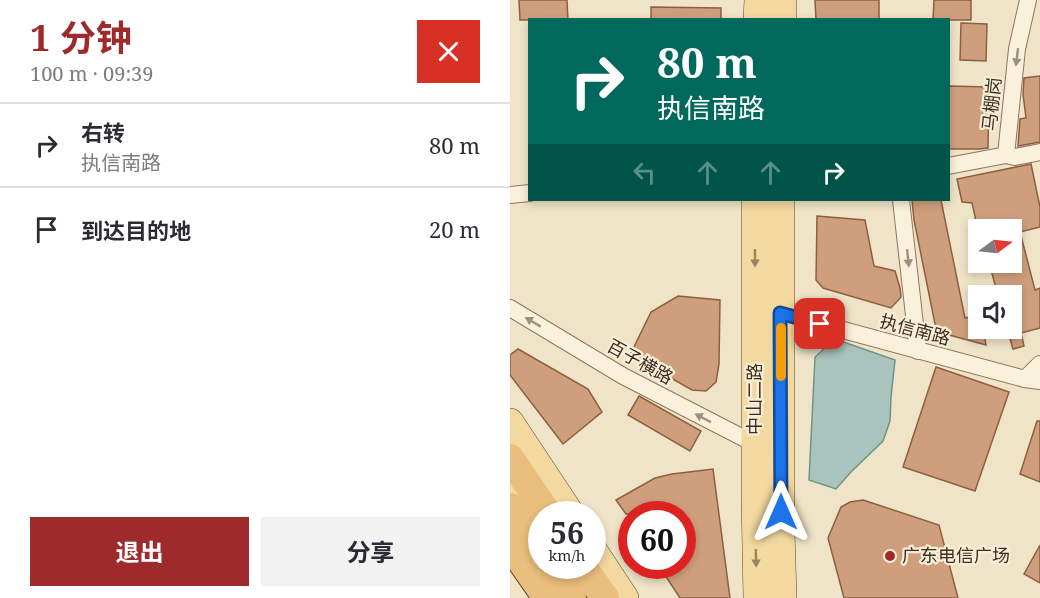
<!DOCTYPE html>
<html lang="zh">
<meta charset="utf-8">
<style>
:root{--surface:#fff;--page:#f2f2f3;--text:#2b2b33;--muted:#7c7c81;--line:#e1e1e2;--accent:#9e2a2b}
body{margin:0;font-family:"Noto Serif","Noto Sans SC",serif;background:var(--page);color:var(--text);height:100vh;display:flex;flex-direction:column;font-size:22px;white-space:nowrap}
*{box-sizing:border-box;margin:0}
p{font-size:20px;color:var(--muted)}
.icon{flex:none;width:33px;height:33px;fill:none;stroke:currentColor;stroke-width:2;stroke-linecap:round;stroke-linejoin:round}
.map{position:relative;flex:1;overflow:hidden}
.side{display:flex;flex-direction:column;background:var(--surface);width:510px}
.side>*{flex:none}
.banner{position:absolute;left:18px;top:18px;width:422px;height:183px;border-radius:0px;box-shadow:0 3px 9px #0003;background:#00695c;color:#fff;overflow:hidden}
.needle{width:39px;rotate:75deg}
.fabs{position:absolute;left:458px;top:219px;display:grid;gap:12px}
.fabs a{display:grid;place-items:center;width:54px;height:54px;border-radius:0px;background:var(--surface);box-shadow:0 3px 9px #0003;font-size:30px}
.speed{position:absolute;left:18px;top:501px;display:flex;gap:12px;font-size:30px;font-weight:700;text-align:center}
.speed>*{display:grid;place-content:center;width:78px;height:78px;border-radius:50%;background:var(--surface);box-shadow:0 3px 9px #0003;line-height:1}
.speed small{font-size:15px;font-weight:400}
.speed .limit{border:9px solid #d22;background:#fff;color:#111}
.pin{position:absolute;display:grid;place-items:center;width:51px;height:51px;color:#fff;margin:-26px;border-radius:12px;box-shadow:0 3px 9px #0006}
.me{position:absolute;width:66px;margin:-33px;rotate:0deg;stroke-linejoin:round;filter:drop-shadow(0 0 4px #0008)}
.turn{display:flex;align-items:center;gap:21px;height:126px;padding:0 30px;font-size:27px}
.turn .icon{width:78px;height:78px;stroke-width:2.5}
.turn b{display:block;font-size:42px;line-height:51px}
.lanes{display:flex;align-items:center;height:57px;padding:0 30px;background:#0003;justify-content:center;gap:30px;direction:ltr}
.lanes .off{opacity:.35}
.round{display:grid;place-items:center;flex:none;width:63px;height:63px;border-radius:0px;background:var(--page)}
.headline{display:flex;align-items:center;justify-content:space-between;height:102px;padding:0 30px}
h1{font-size:36px;font-weight:700;line-height:45px;color:var(--accent)}
.primary-button{display:flex;gap:12px;margin-top:auto;padding:12px 30px}
.primary-button a{flex:1;height:69px;border-radius:0px;background:var(--accent);color:#fff;font-size:24px;font-weight:700;line-height:69px;text-align:center}
.primary-button a+a{background:var(--page);color:var(--text)}
ul{padding:0;list-style:none}
li{display:flex;align-items:center;gap:18px;height:84px;padding:0 30px;border-top:2px solid var(--line)}
li div{flex:1}
li b{display:block;font-size:22px}
li em{font-style:normal}
main{display:flex;flex:1;min-height:0}
.map>svg:first-child{display:block}
.water{fill:#a9c4bc;stroke:#6f938a;stroke-width:1.5}
.building{fill:#cf9f7d;stroke:#8d5f41;stroke-width:1.5}
.lines{fill:none;stroke-linecap:round;stroke-linejoin:round}
.minor-casing{stroke:#8d765c;stroke-width:18}
.primary-casing{stroke:#5b4430;stroke-width:28}
.trunk-casing{stroke:#5b4430;stroke-width:30}
.minor{stroke:#faf1dc;stroke-width:16}
.primary{stroke:#f3d9a0;stroke-width:27}
.trunk{stroke:#eabe7c;stroke-width:28}
.oneway{fill:#9c907e}
.oneway2{fill:#988460}
.route-casing{stroke:#114b97;stroke-width:15}
.route{stroke:#1a73e8;stroke-width:10}
.slow{stroke:#f59e0b;stroke-width:10}
.poi-dot{fill:#9e2a2b;stroke:#f7eed8;stroke-width:2}
.labels{text-anchor:middle;stroke-width:4.5;stroke-linejoin:round;paint-order:stroke}
.street-label{font-size:18px;fill:#3d2e20;stroke:#f7eed8}
.poi-label{font-size:18px;fill:#3d2e20;stroke:#f7eed8;text-anchor:start}
</style>
<main>
<section class="side">
<div class="headline"><div><h1>1 分钟</h1><p>100 m · 09:39</p></div><a class="round" style="background:#d93025;color:#fff"><svg class="icon" aria-label="close" viewBox="0 0 24 24"><path d="M6 6l12 12M18 6L6 18"/></svg></a></div>
<ul>
<li><svg class="icon" aria-label="right" viewBox="0 0 24 24"><path d="M7 20v-9h11M14 6l5 5-5 5"/></svg><div><b>右转</b><p>执信南路</p></div><em>80 m</em></li>
<li><svg class="icon" aria-label="arrive" viewBox="0 0 24 24"><path d="M6 21V4h12l-3 4 3 4H6"/></svg><div><b>到达目的地</b></div><em>20 m</em></li>
</ul>
<div class="primary-button"><a>退出</a><a>分享</a></div>
</section>
<div class="map">
<svg width="530" height="598" viewBox="0 0 530 598">
<rect width="100%" height="100%" fill="#f0e4c8"/>
<!-- water -->
<polygon class="water" points="325,339 385,360 381,397 380,421 373,441 340,473 326,489 299,480 305,357"/>
<!-- building -->
<g class="building">
<polygon points="9,0 57,0 58,20 10,20"/>
<polygon points="305,0 369,0 369,20 306,20"/>
<polygon points="424,0 461,0 461,20 423,20"/>
<polygon points="141,7 211,8 211,20 141,20"/>
<polygon points="451,23 477,24 476,61 450,60"/>
<polygon points="530,76 530,142 508,146 510,119 516,118 513,94 514,78"/>
<polygon points="438,86 479,87 478,148 469,149 438,149"/>
<polygon points="521,164 530,207 530,227 510,232 525,290 530,288 530,328 511,333 514,346 503,349 497,328 501,328 501,296 488,296 479,262 501,262 501,230 468,230 462,203 452,202 447,179"/>
<polygon points="402,200 431,200 455,318 468,315 468,328 473,328 476,345 439,335 431,331 425,324 404,220"/>
<polygon points="307,216 355,220 364,266 385,271 390,288 391,297 381,308 313,288 306,280"/>
<polygon points="168,296 210,300 209,364 206,382 196,391 182,390 120,355 141,312"/>
<polygon points="8,349 78,389 92,412 53,444 0,375 0,355"/>
<polygon points="426,367 499,392 465,491 393,467"/>
<polygon points="129,396 191,431 180,451 118,415"/>
<polygon points="527,421 530,421 530,482 510,474"/>
<polygon points="203,469 220,598 170,598 149,566 172,566 172,514 116,514 106,500 145,478 162,474"/>
<polygon points="353,500 429,525 448,598 334,598 318,538 331,507 340,502"/>
<polygon points="530,545 530,583 514,574"/>
</g>
<g class="lines">
<defs>
<g id="minor">
<polyline points="496,155 505,157 530,152"/>
<polyline points="438,166 496,155 507,49 518,0"/>
<polyline points="0,195 20,193"/>
<polyline points="391,200 408,351"/>
<polyline points="0,308 113,376 245,444"/>
<polyline points="270,313 515,379 530,381"/>
<polyline points="515,379 530,364"/>
</g>
<g id="primary">
<polyline points="247,20 248,0"/>
<polyline points="273,20 273,0"/>
<polyline points="245,200 245,497 247,598"/>
<polyline points="271,200 271,531 273,598"/>
<polyline points="0,422 61,514"/>
<polyline points="0,487 25,523"/>
<polyline points="82,548 115,598"/>
</g>
<g id="trunk">
<polyline points="0,458 38,514"/>
<polyline points="0,507 32,553"/>
<polyline points="0,545 37,598"/>
<polyline points="40,566 62,598"/>
<polyline points="72,566 95,598"/>
</g>
</defs>
<!-- minor casing -->
<use href="#minor" class="minor-casing"/>
<!-- primary casing -->
<use href="#primary" class="primary-casing"/>
<!-- trunk casing -->
<use href="#trunk" class="trunk-casing"/>
<!-- minor -->
<use href="#minor" class="minor"/>
<!-- primary -->
<use href="#primary" class="primary"/>
<!-- trunk -->
<use href="#trunk" class="trunk"/>
</g>
<!-- one-way arrows -->
<defs><path id="oneway-solid" d="M-6-.8H1V-3.2L6.5 0L1 3.2V.8H-6Z" transform="scale(1.5)"/></defs>
<g class="oneway">
<use href="#oneway-solid" transform="translate(507 57) rotate(97)"/>
<use href="#oneway-solid" transform="translate(398 258) rotate(84)"/>
<use href="#oneway-solid" transform="translate(23 322) rotate(-149)"/>
<use href="#oneway-solid" transform="translate(193 418) rotate(-152)"/>
</g>
<g class="oneway2">
<use href="#oneway-solid" transform="translate(245 258) rotate(90)"/>
<use href="#oneway-solid" transform="translate(246 558) rotate(89)"/>
</g>
<g class="lines">
<defs>
<polyline id="route" points="271,512 270,313 310,324"/>
</defs>
<!-- route casing -->
<use href="#route" class="route-casing"/>
<!-- route -->
<use href="#route" class="route"/>
<!-- slow -->
<polyline class="slow" points="271,328 271,376"/>
</g>
<!-- markers -->
<circle class="poi-dot" cx="380" cy="556" r="6"/>
<g class="labels">
<!-- street labels -->
<g class="street-label">
<text transform="translate(482 104) rotate(-84)" y="6">马棚岗</text>
<text transform="translate(405 330) rotate(15)" y="6">执信南路</text>
<text transform="translate(130 362) rotate(29)" y="6">百子横路</text>
<text transform="translate(245 399) rotate(-90)" y="6">中山二路</text>
</g>
<!-- poi labels -->
<g class="poi-label">
<text x="392" y="562">广东电信广场</text>
</g>
</g>
</svg>
<div class="fabs">
<a><svg class="needle" viewBox="-14 -14 28 28"><path d="M0-13l5 13h-10z" fill="#e53935"/><path d="M0 13l5-13h-10z" fill="#7c7c81"/></svg></a>
<a><svg class="icon" aria-label="sound" viewBox="0 0 24 24"><path d="M4 9h4l5-4v14l-5-4H4zM17 9q2 3 0 6"/></svg></a>
</div>
<div class="speed"><div>56<small>km/h</small></div><div class="limit">60</div></div>
<div class="pin" style="left:310px;top:324px;background:#d93025"><svg class="icon" aria-label="arrive" viewBox="0 0 24 24"><path d="M6 21V4h12l-3 4 3 4H6"/></svg></div>
<svg class="me" style="left:271px;top:512px" viewBox="-20 -20 40 40"><path d="M0-17L14 15 0 8-14 15z" fill="#1a73e8" stroke="#fff" stroke-width="4"/></svg>
<div class="banner">
<div class="turn"><svg class="icon" aria-label="right" viewBox="0 0 24 24"><path d="M7 20v-9h11M14 6l5 5-5 5"/></svg><div><b>80 m</b>执信南路</div></div>
<div class="lanes"><svg class="icon off" aria-label="left" viewBox="0 0 24 24"><path d="M17 20v-9H6M10 6l-5 5 5 5"/></svg><svg class="icon off" aria-label="ahead" viewBox="0 0 24 24"><path d="M12 20V5M6 11l6-6 6 6"/></svg><svg class="icon off" aria-label="ahead" viewBox="0 0 24 24"><path d="M12 20V5M6 11l6-6 6 6"/></svg><svg class="icon" aria-label="right" viewBox="0 0 24 24"><path d="M7 20v-9h11M14 6l5 5-5 5"/></svg></div>
</div>
</div>
</main>
